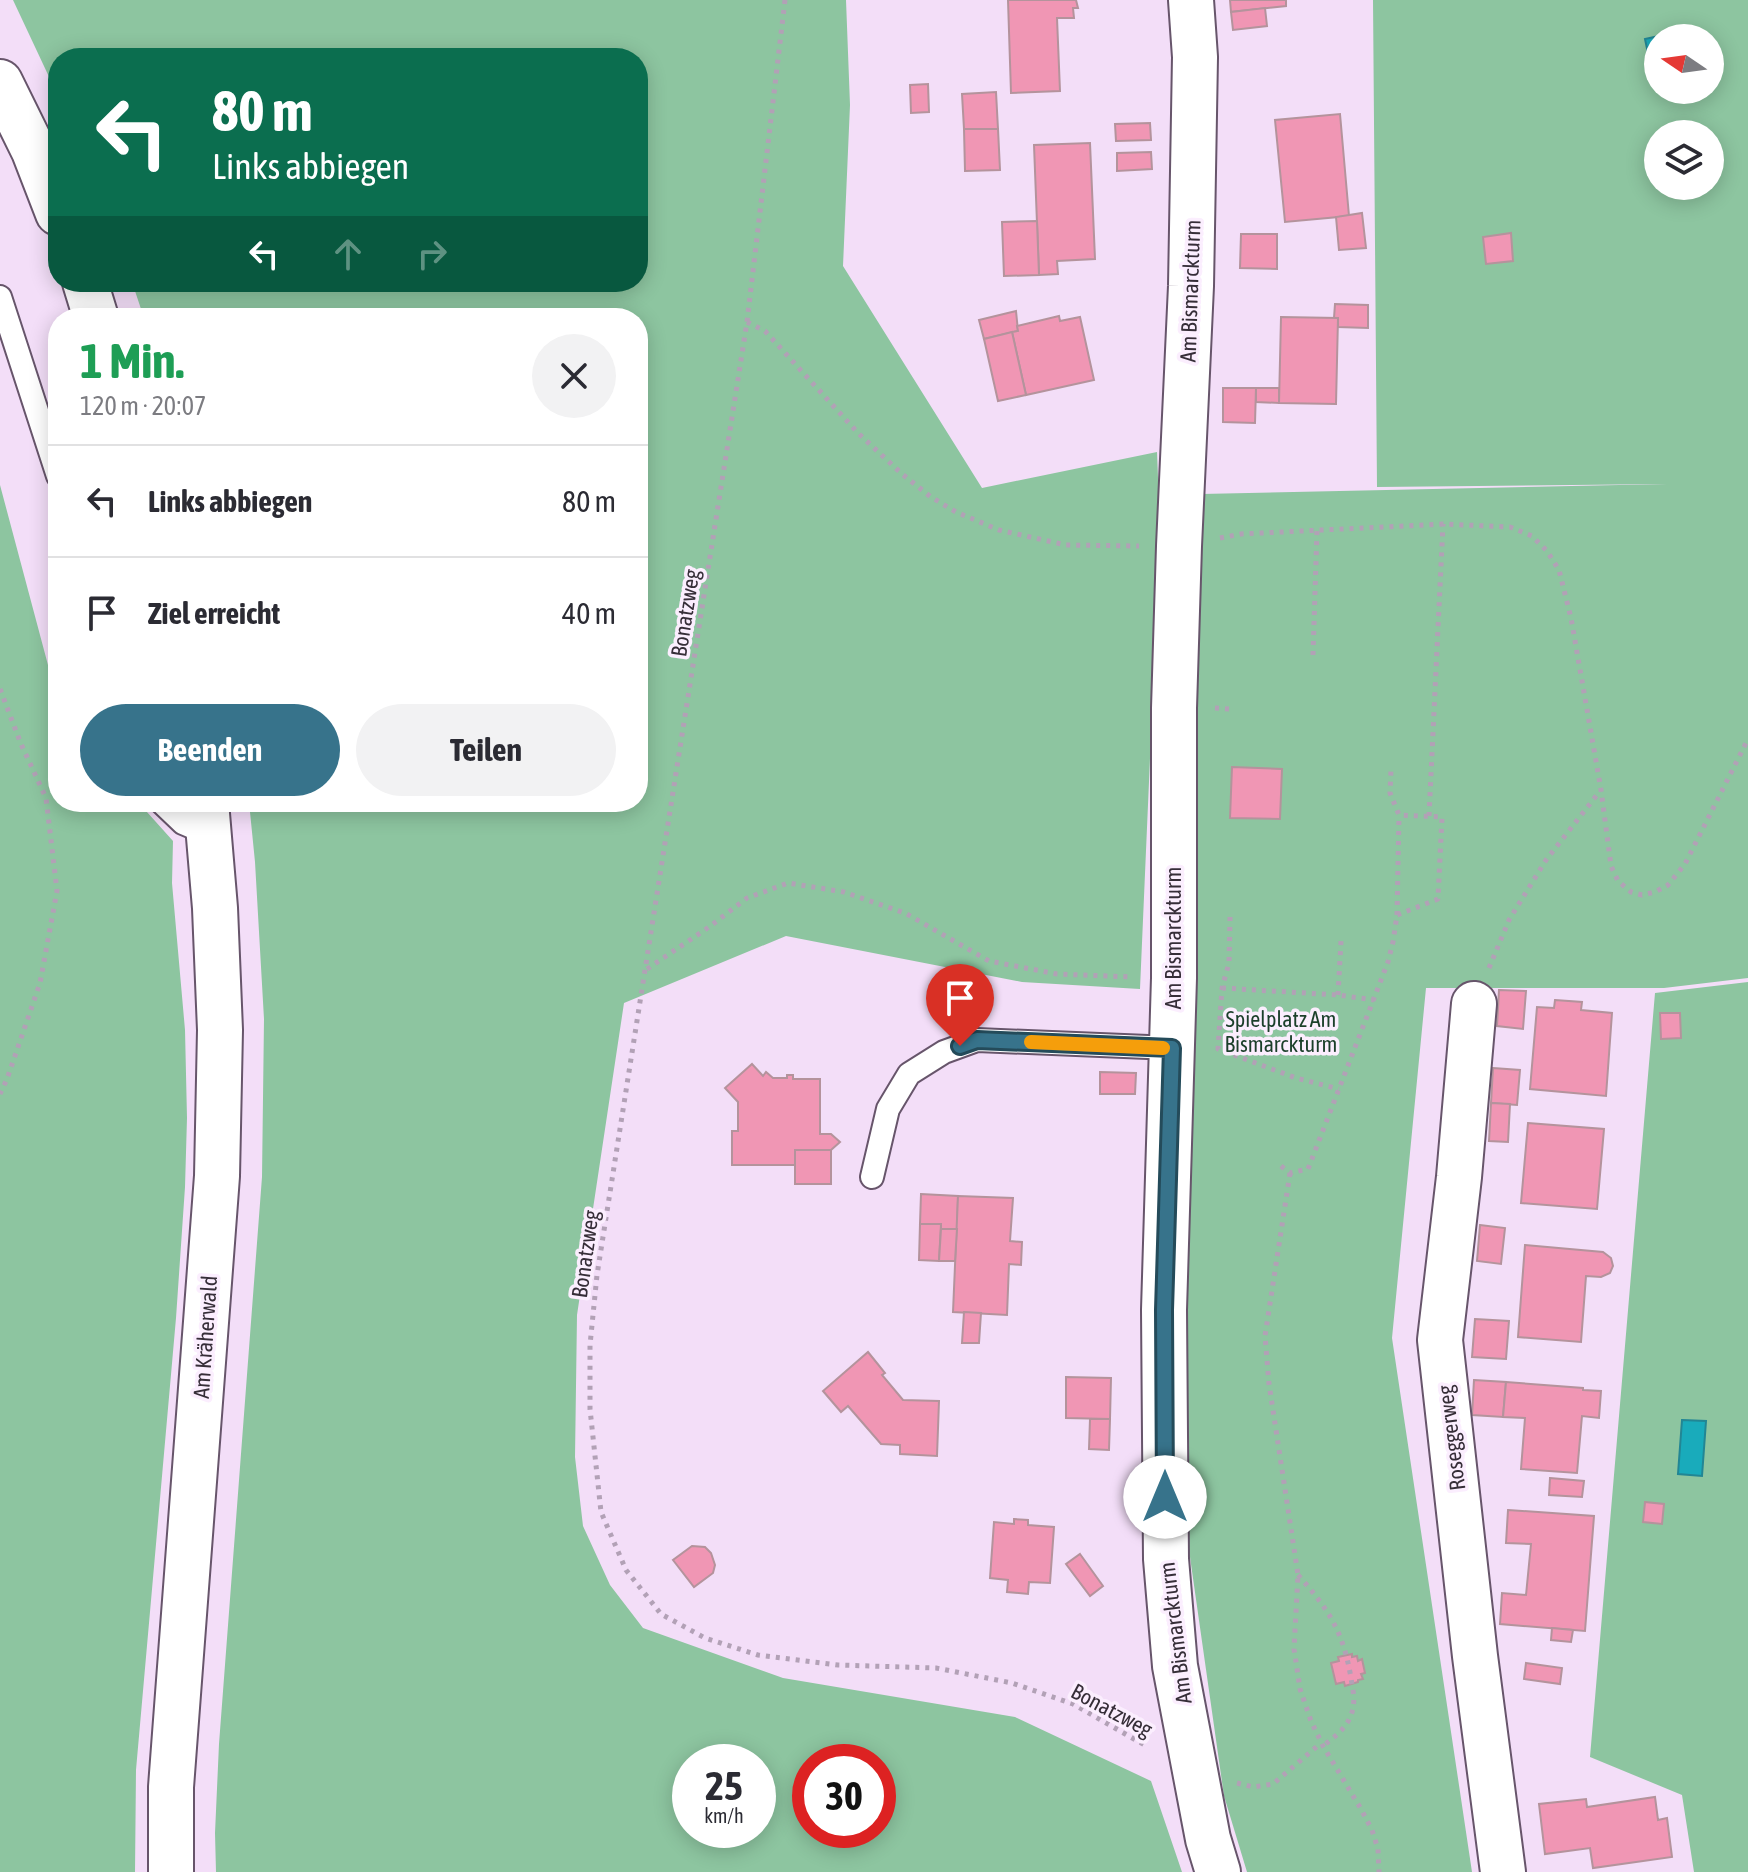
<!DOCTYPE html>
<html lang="de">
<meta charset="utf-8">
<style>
:root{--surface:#fff;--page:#f2f2f3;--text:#2b2b33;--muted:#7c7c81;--line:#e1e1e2;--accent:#37738b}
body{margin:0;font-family:"Asap Condensed",sans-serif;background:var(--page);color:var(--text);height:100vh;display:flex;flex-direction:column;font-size:30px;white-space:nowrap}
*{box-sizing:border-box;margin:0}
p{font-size:26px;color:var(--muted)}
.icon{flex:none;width:44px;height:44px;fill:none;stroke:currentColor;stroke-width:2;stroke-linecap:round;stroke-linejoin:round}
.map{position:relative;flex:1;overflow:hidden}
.sheet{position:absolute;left:48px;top:308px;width:600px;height:504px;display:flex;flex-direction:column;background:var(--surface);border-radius:32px;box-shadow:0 4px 20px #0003}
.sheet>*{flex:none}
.hud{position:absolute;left:48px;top:48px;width:600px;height:244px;border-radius:32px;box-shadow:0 4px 20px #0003;background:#0b6e4f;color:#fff;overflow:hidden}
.needle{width:52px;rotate:283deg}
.buttons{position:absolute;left:1644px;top:24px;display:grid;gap:16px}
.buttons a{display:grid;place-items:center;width:80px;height:80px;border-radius:50%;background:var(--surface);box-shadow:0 4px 20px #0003;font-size:40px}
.speed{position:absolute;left:672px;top:1744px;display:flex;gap:16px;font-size:40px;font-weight:700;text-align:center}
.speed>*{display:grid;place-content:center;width:104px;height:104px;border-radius:50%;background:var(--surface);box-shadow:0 4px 20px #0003;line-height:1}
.speed small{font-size:20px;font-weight:400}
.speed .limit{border:12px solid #d22;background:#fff;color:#111}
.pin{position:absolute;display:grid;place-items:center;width:68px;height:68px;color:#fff;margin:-82px -34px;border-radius:50% 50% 50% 0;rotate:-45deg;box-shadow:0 0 8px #0007}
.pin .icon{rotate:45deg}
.me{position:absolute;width:88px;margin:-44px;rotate:0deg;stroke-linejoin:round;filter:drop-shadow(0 0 6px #0008)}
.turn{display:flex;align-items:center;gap:28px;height:168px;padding:0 32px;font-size:36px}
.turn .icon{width:104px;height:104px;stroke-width:2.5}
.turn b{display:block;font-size:56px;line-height:68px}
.lanes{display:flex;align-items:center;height:76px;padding:0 32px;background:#0003;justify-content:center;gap:40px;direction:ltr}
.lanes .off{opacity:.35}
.round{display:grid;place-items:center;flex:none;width:84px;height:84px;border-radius:42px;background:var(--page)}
.summary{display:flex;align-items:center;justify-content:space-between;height:136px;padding:0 32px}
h1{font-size:48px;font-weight:700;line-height:60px;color:#1e9e55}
.action{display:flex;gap:16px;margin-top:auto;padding:16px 32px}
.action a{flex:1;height:92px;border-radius:48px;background:var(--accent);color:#fff;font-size:32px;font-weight:700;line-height:92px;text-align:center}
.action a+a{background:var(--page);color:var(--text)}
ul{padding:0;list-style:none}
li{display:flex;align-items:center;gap:24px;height:112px;padding:0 32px;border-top:2px solid var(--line)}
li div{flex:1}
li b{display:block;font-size:30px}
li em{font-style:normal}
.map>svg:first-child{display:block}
.green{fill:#8dc5a0;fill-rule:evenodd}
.water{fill:#19abbb;stroke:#228694;stroke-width:2}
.building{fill:#f096b4;stroke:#b4939c;stroke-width:2}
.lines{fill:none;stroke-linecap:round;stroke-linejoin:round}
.service-casing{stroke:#67556b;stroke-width:26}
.minor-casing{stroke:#67556b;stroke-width:48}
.secondary-casing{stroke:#67556b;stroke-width:48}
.path{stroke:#b2a1b6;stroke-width:5;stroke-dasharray:4 6;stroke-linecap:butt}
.service{stroke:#fff;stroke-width:22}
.minor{stroke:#fff;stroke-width:44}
.secondary{stroke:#fff;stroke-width:44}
.route-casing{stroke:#244b5a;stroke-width:20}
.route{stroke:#37738b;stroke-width:14}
.slow{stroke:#f59e0b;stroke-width:14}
.labels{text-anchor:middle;stroke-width:7;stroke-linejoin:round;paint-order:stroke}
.street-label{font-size:22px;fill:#362e38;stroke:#fbeefe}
.park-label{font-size:22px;fill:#1b3f2a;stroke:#fbeefe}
</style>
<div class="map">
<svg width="1748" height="1872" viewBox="0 0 1748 1872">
<rect width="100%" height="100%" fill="#f3def8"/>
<!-- green -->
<g class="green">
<path d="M 13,0 L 846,0 L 850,105 L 843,266 L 982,488 L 1157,452 L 1160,528 L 1140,989 L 1022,982 L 786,936 L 624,1003 L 577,1315 L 575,1457 L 583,1526 L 610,1585 L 643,1628 L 783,1678 L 1015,1717 L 1151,1781 L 1182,1872 L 216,1872 L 215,1833 L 219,1744 L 262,1177 L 264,1019 L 255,862 L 249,802 L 638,802 L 638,318 L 144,318 L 132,282 L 638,282 L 638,58 L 58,58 L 58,96 ZM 690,1762 L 758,1762 L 758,1830 L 690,1830 ZM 810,1762 L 878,1762 L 878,1830 L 810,1830 Z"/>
<path d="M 1373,0 L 1748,0 L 1748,978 L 1664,988 L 1426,988 L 1392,1338 L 1472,1872 L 1247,1872 L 1224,1796 L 1187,1536 L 1182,970 L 1201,494 L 1667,484 L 1377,487 ZM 1658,38 L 1710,38 L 1710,90 L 1658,90 ZM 1658,134 L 1710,134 L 1710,186 L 1658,186 Z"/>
<polygon points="0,485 48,665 58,681 58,802 138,802 173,841 172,883 185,1030 187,1118 185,1187 176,1318 136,1770 135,1872 0,1872"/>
<polygon points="1748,982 1748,1872 1694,1872 1682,1795 1590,1757 1655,993"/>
</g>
<!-- water -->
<g class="water">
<polygon points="1668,34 1669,38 1658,38 1658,82 1654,82 1645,39"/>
<polygon points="1682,1420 1706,1421 1702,1476 1678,1474"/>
</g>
<!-- building -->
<g class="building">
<polygon points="1008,0 1076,0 1078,8 1073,8 1074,18 1057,18 1060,91 1011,93"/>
<polygon points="1230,0 1286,0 1286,6 1231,12"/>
<polygon points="1265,8 1267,26 1233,30 1231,12"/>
<polygon points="928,84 929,112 911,113 910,85"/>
<polygon points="996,92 998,129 964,129 962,94"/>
<polygon points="1340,114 1349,216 1285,222 1275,120"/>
<polygon points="1150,123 1151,140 1116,141 1115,124"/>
<polygon points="964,129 998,129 1000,170 965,171"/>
<polygon points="1090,143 1095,259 1057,261 1058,274 1039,275 1034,145"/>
<polygon points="1151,152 1152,169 1117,171 1117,153"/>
<polygon points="1362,213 1366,248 1339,250 1336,217"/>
<polygon points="1037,221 1039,275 1004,276 1002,222"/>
<polygon points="1511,233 1513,261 1486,264 1483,237"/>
<polygon points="1241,234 1277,234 1277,269 1240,268"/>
<polygon points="1335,304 1368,305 1368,328 1338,327 1338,318 1334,318"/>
<polygon points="1016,311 1018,331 984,339 979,320"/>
<polygon points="1059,316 1060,321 1080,317 1094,380 1026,395 1012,332 1018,331 1017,326"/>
<polygon points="1281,317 1338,318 1336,404 1279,403"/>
<polygon points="1012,332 1026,395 998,401 984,339"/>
<polygon points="1223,388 1256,388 1255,423 1223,422"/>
<polygon points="1256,388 1279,388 1279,403 1256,402"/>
<polygon points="1232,767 1282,769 1280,819 1230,818"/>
<polygon points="1499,990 1526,991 1523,1029 1497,1026"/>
<polygon points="1555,1000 1582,1002 1581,1010 1612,1013 1606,1096 1530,1089 1537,1007 1554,1008"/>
<polygon points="1660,1013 1680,1013 1681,1038 1661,1039"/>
<polygon points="752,1064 763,1076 766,1072 773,1078 787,1078 787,1075 793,1075 793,1079 820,1079 820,1134 831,1134 840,1142 831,1150 795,1150 795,1165 732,1165 732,1131 738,1131 738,1102 725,1088"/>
<polygon points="1493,1068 1520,1070 1517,1105 1491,1103"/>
<polygon points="1100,1072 1136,1073 1135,1094 1100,1094"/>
<polygon points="1491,1103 1510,1104 1508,1142 1489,1141"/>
<polygon points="1528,1123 1604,1129 1597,1209 1521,1203"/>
<rect x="795" y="1150" width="36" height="34"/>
<polygon points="921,1194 958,1196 957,1229 941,1229 941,1224 920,1224"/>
<polygon points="958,1196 1013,1198 1010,1241 1022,1242 1021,1265 1009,1264 1007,1315 953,1312"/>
<polygon points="920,1224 941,1224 939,1261 919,1260"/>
<polygon points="1480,1225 1505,1228 1501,1264 1477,1261"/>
<polygon points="941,1229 957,1229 955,1261 939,1261"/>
<polygon points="1525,1245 1603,1252 1611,1258 1613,1266 1610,1273 1601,1277 1586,1276 1581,1342 1518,1337"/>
<polygon points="964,1312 981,1313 979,1343 962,1343"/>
<polygon points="1475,1319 1509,1321 1506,1359 1472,1357"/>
<polygon points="868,1352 885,1373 882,1375 903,1400 939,1401 937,1456 900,1454 900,1445 881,1444 848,1406 841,1412 823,1391"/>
<polygon points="1066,1377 1111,1378 1110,1419 1066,1418"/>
<polygon points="1474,1380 1506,1382 1503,1417 1472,1415"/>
<polygon points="1506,1382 1583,1388 1583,1390 1601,1391 1599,1418 1582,1416 1577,1473 1521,1469 1525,1418 1503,1417"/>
<polygon points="1090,1419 1110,1419 1109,1450 1089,1449"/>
<polygon points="1550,1478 1584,1481 1582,1497 1549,1495"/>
<polygon points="1645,1502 1664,1504 1662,1524 1643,1522"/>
<polygon points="1508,1510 1594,1516 1585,1631 1500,1624 1502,1593 1526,1595 1531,1544 1506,1543"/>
<polygon points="1014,1519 1028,1520 1028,1525 1054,1527 1050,1583 1029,1582 1028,1594 1007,1592 1008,1580 990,1578 994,1522 1014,1524"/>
<polygon points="692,1546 705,1547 711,1553 715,1565 713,1573 694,1587 673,1560"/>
<polygon points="1080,1554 1103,1586 1090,1596 1066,1564"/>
<polygon points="1552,1628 1573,1630 1571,1642 1551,1640"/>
<polygon points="1352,1654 1352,1657 1357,1656 1358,1661 1362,1659 1365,1673 1361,1674 1363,1679 1358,1680 1358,1682 1345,1686 1344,1682 1336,1684 1331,1663 1339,1661 1338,1657"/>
<polygon points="1526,1663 1562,1668 1560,1684 1524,1679"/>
<polygon points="1655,1797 1658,1820 1667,1818 1672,1857 1593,1868 1590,1848 1545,1854 1539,1804 1586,1799 1587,1807"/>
</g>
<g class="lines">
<defs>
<g id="service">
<polyline points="0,297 58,476"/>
<polyline points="161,802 183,823 209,834"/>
<polyline points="872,1177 888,1109 909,1074 944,1052 977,1040 1172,1048"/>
</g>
<g id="minor">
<polyline points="1191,0 1195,57 1191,286 1179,546 1174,708 1174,978 1164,1310 1166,1559 1175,1666 1208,1839 1218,1872"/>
<polyline points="1474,1004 1459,1177 1440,1340 1475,1656 1503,1872"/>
</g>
<g id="secondary">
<polyline points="0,82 34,151 58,213"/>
<polyline points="85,282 96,318"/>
<polyline points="171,1872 171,1787 217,1176 220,1030 215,908 206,802"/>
</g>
</defs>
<!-- service casing -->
<use href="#service" class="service-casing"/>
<!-- minor casing -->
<use href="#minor" class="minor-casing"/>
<!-- secondary casing -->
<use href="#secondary" class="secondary-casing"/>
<!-- path -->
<g class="path">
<polyline points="785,0 747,322 597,1275 590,1345 590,1409 601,1512 626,1570 661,1614 705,1638 758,1655 838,1665 936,1668 1012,1683 1073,1704 1148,1747"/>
<polyline points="747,322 765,331 858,433 902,474 931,497 956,512 999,530 1066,545 1139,546"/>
<polyline points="1220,538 1241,534 1443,524 1510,527 1532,536 1547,551 1559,570 1571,618 1601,790 1611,866 1618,881 1631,892 1642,895 1655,892 1668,885 1685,864 1748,739"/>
<polyline points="1313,655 1317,530"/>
<polyline points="0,689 21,744 46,798 57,891 40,983 7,1079 0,1094"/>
<polyline points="1215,708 1230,709"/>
<polyline points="1429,816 1443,524"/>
<polyline points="1397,915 1399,816"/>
<polyline points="1230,917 1229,963 1222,988 1218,1049 1296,1078 1339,1089"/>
<polyline points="1489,968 1509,920 1546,860 1600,791"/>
<polyline points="647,969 709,927 747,898 788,883 844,892 905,913 989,961 1057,974 1133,977"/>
<polyline points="1222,988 1338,995 1374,1000"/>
<polyline points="1338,995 1341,941"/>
<polyline points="1281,1166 1290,1173 1308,1169 1388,962 1393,942 1397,915 1438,899 1442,817 1399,815 1390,793 1391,769"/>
<polyline points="1290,1173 1265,1336 1269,1384 1298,1575 1294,1649 1300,1689 1311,1721 1323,1746 1361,1809 1372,1830 1378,1849 1379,1872"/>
<path d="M 1298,1575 C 1329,1610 1343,1631 1351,1678 C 1353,1690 1356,1703 1351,1715 C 1346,1729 1334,1737 1323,1746"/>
<polyline points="1237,1783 1253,1787 1273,1784 1321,1743"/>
</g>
<!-- service -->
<use href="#service" class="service"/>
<!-- minor -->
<use href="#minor" class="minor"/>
<!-- secondary -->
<use href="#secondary" class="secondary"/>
</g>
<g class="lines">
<defs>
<polyline id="route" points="960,1046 977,1040 1172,1048 1164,1310 1165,1497"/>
</defs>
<!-- route casing -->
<use href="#route" class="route-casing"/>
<!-- route -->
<use href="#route" class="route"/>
<!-- slow -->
<polyline class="slow" points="1031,1042 1163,1048"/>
</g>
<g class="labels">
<!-- street labels -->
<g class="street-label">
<text transform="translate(1190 291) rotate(-88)" y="8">Am Bismarckturm</text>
<text transform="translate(685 613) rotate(-81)" y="8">Bonatzweg</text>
<text transform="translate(1173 938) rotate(-90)" y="8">Am Bismarckturm</text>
<text transform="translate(585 1254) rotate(-82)" y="8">Bonatzweg</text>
<text transform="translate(205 1337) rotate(-86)" y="8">Am Kräherwald</text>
<text transform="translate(1451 1438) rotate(-97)" y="8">Roseggerweg</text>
<text transform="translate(1175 1633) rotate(-97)" y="8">Am Bismarckturm</text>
<text transform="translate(1112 1710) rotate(28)" y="8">Bonatzweg</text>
</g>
<!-- park labels -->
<g class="park-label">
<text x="1281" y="1027">Spielplatz Am<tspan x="1281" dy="25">Bismarckturm</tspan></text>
</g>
</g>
</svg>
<div class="buttons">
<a><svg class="needle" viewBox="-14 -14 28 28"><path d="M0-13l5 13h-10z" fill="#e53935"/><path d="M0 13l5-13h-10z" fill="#7c7c81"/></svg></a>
<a><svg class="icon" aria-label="layers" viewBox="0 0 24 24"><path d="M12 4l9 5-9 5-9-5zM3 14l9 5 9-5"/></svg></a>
</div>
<div class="speed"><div>25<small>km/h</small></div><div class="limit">30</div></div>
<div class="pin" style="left:960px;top:1046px;background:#d93025"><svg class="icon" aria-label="arrive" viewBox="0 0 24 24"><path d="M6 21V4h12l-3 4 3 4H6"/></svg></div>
<svg class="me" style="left:1165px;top:1497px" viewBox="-20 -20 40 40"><circle r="19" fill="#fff"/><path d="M0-13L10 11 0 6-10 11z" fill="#37738b"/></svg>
<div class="hud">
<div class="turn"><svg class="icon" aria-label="left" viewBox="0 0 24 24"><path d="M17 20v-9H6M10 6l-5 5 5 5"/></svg><div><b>80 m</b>Links abbiegen</div></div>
<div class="lanes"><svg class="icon" aria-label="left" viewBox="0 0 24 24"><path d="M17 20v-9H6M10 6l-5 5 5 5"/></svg><svg class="icon off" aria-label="ahead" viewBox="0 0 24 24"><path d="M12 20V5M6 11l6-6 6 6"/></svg><svg class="icon off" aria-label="right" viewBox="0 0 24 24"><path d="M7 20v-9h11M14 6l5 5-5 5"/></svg></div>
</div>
<section class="sheet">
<div class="summary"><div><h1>1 Min.</h1><p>120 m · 20:07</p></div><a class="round"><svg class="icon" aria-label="close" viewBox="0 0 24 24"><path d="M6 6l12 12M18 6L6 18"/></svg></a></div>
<ul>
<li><svg class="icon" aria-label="left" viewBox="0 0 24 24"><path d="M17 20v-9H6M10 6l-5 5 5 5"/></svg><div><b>Links abbiegen</b></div><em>80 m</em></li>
<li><svg class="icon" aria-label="arrive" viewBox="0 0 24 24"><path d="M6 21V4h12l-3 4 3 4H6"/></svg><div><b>Ziel erreicht</b></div><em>40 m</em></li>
</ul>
<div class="action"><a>Beenden</a><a>Teilen</a></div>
</section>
</div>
